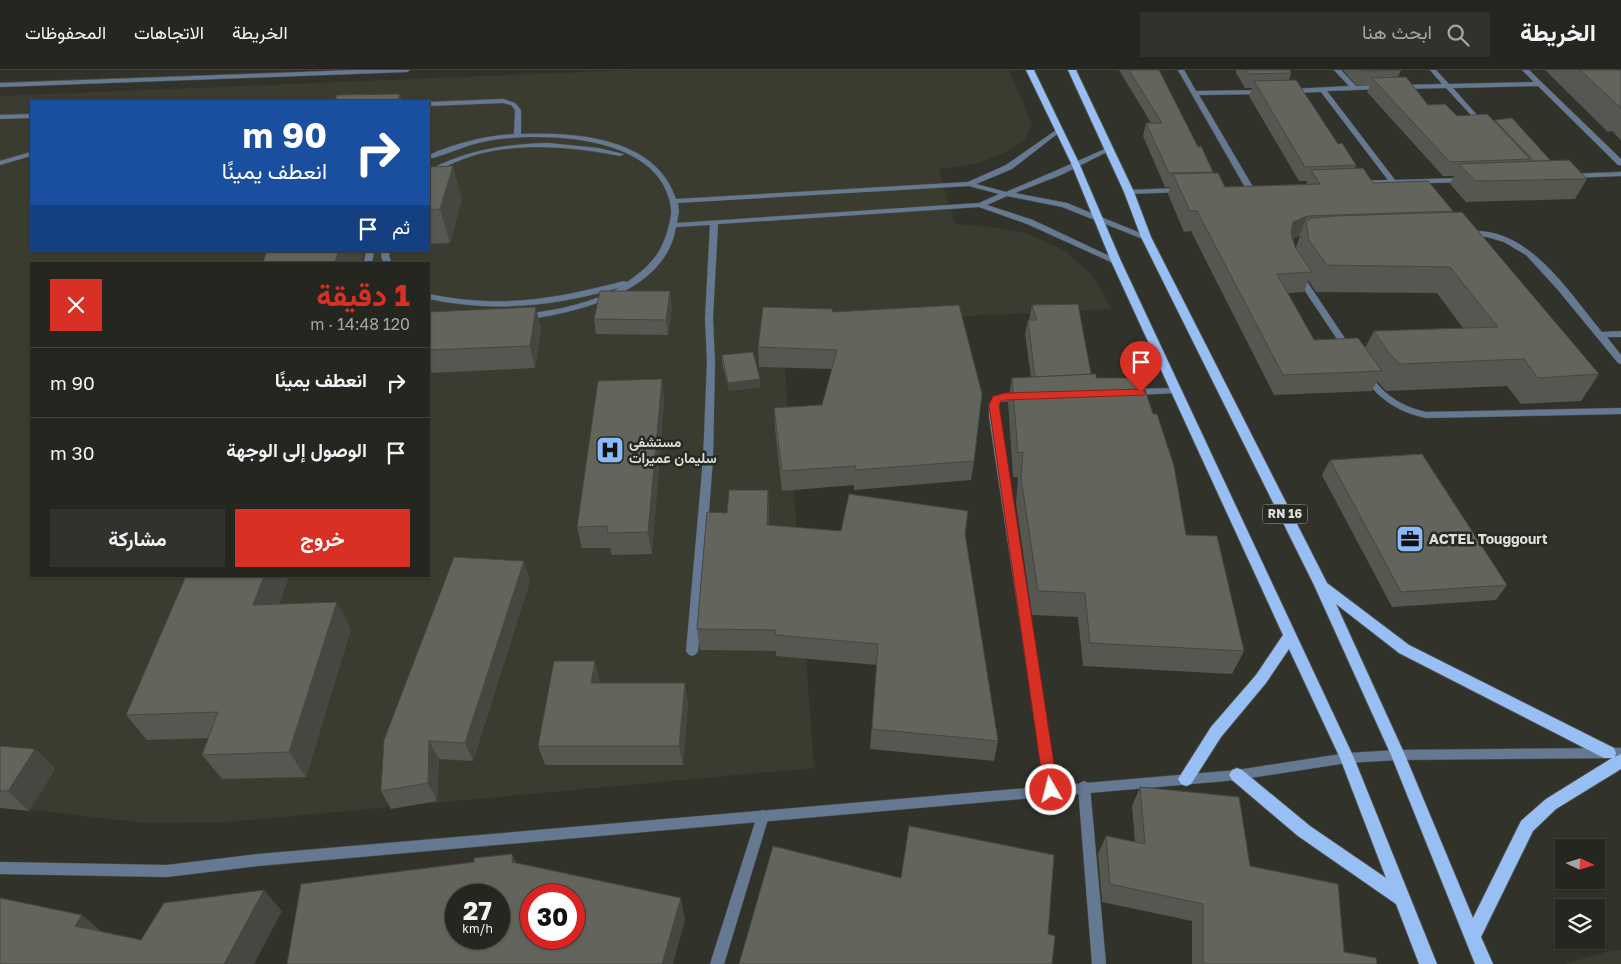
<!DOCTYPE html>
<html lang="ar">
<meta charset="utf-8">
<style>
:root{--surface:#252620;--page:#31322d;--text:#f1f3f6;--muted:#a3a5a5;--line:#42433e;--accent:#d93025}
body{margin:0;font-family:"Golos Text",Vazirmatn,sans-serif;background:var(--page);color:var(--text);direction:rtl;height:100vh;display:flex;flex-direction:column;font-size:19px;white-space:nowrap}
*{box-sizing:border-box;margin:0}
p{font-size:16px;color:var(--muted)}
.icon{flex:none;width:28px;height:28px;fill:none;stroke:currentColor;stroke-width:2;stroke-linecap:round;stroke-linejoin:round}
.map{position:relative;flex:1;overflow:hidden;direction:ltr}
.sheet{position:absolute;left:30px;top:192px;width:400px;height:315px;display:flex;flex-direction:column;background:var(--surface);border-radius:0px;box-shadow:0 1px 4px #0004,0 0 0 1px var(--line);direction:rtl}
.sheet>*{flex:none}
.guide{position:absolute;left:30px;top:30px;width:400px;height:152px;border-radius:0px;box-shadow:0 1px 4px #0004,0 0 0 1px var(--line);direction:rtl;background:#1a4fa0;color:#fff;overflow:hidden}
.needle{width:32px;rotate:94deg}
.buttons{position:absolute;left:1555px;top:769px;display:grid;gap:10px}
.buttons a{display:grid;place-items:center;width:50px;height:50px;border-radius:0px;background:var(--surface);box-shadow:0 1px 4px #0004,0 0 0 1px var(--line);font-size:25px}
.speed{position:absolute;left:445px;top:814px;display:flex;gap:10px;font-size:25px;font-weight:700;text-align:center}
.speed>*{display:grid;place-content:center;width:65px;height:65px;border-radius:50%;background:var(--surface);box-shadow:0 1px 4px #0004,0 0 0 1px var(--line);line-height:1}
.speed small{font-size:12px;font-weight:400}
.speed .limit{border:8px solid #d22;background:#fff;color:#111}
.pin{position:absolute;display:grid;place-items:center;width:42px;height:42px;color:#fff;margin:-51px -21px;border-radius:50% 50% 50% 0;rotate:-45deg;box-shadow:0 0 5px #0007}
.pin .icon{rotate:45deg}
.me{position:absolute;width:55px;margin:-28px;rotate:352deg;stroke-linejoin:round;filter:drop-shadow(0 0 4px #0008)}
.turn{display:flex;align-items:center;gap:18px;height:105px;padding:0 20px;font-size:22px}
.turn .icon{width:65px;height:65px;stroke-width:2.5}
.turn b{display:block;font-size:35px;line-height:42px}
.then{display:flex;align-items:center;height:48px;padding:0 20px;background:#0003;gap:10px;font-size:19px}
.round{display:grid;place-items:center;flex:none;width:52px;height:52px;border-radius:0px;background:var(--page)}
.overview{display:flex;align-items:center;justify-content:space-between;height:85px;padding:0 20px}
h1{font-size:30px;font-weight:700;line-height:38px;color:var(--accent)}
.primary-button{display:flex;gap:10px;margin-top:auto;padding:10px 20px}
.primary-button a{flex:1;height:58px;border-radius:0px;background:var(--accent);color:#fff;font-size:20px;font-weight:700;line-height:58px;text-align:center}
.primary-button a+a{background:var(--page);color:var(--text)}
ul{padding:0;list-style:none}
li{display:flex;align-items:center;gap:15px;height:70px;padding:0 20px;border-top:1px solid var(--line)}
li div{flex:1}
li b{display:block;font-size:19px}
li em{font-style:normal}
header{display:flex;align-items:center;gap:30px;box-sizing:border-box;height:70px;padding:0 25px;background:var(--surface);border-bottom:1px solid var(--line)}
header strong{font-size:24px}
nav{display:flex;gap:28px;margin-inline-start:auto;font-size:18px}
.search{width:350px;height:45px;background:var(--page);display:flex;align-items:center;gap:12px;box-sizing:border-box;padding:0 18px;border-radius:0px;color:var(--muted);font-size:19px}
.map>svg:first-child{display:block}
.built{fill:#393c2e;fill-rule:evenodd}
.lines{fill:none;stroke-linecap:round;stroke-linejoin:round}
.service-casing{stroke:#4d4e47;stroke-width:1}
.minor-casing{stroke:#4d4e47;stroke-width:1}
.tertiary-casing{stroke:#4d4e47;stroke-width:1}
.primary-casing{stroke:#4d4e47;stroke-width:2}
.service{fill:#657993;fill-rule:evenodd}
.minor{fill:#657993;fill-rule:evenodd}
.tertiary{fill:#657993;fill-rule:evenodd}
.primary{fill:#97bff4;fill-rule:evenodd}
.wall{fill:#555750;fill-rule:evenodd}
.shaded-wall{fill:#454741}
.building{fill:#63655d;stroke:#454741;fill-rule:evenodd}
.route{fill:#d93025;stroke:#8d1f18}
.labels{text-anchor:middle;stroke-width:5;stroke-linejoin:round;paint-order:stroke}
.shield{fill:#272922;stroke:#a6a8a2;stroke-width:1}
.shield-label{font-size:12px;font-weight:bold;fill:#ddded9}
.poi-label{font-size:14px;font-weight:bold;fill:#ddded9;stroke:#272922;text-anchor:start}
</style>
<header>
<strong>الخريطة</strong>
<div class="search"><svg class="icon" aria-label="search" viewBox="0 0 24 24"><circle cx="10" cy="10" r="6"/><path d="M15 15l6 6"/></svg>ابحث هنا</div>
<nav><a>الخريطة</a><a>الاتجاهات</a><a>المحفوظات</a></nav>
</header>
<div class="map">
<svg width="1621" height="894" viewBox="0 0 1621 894">
<rect width="100%" height="100%" fill="#31332b"/>
<!-- built -->
<g class="built">
<path d="M 633,0 L 1009,0 L 1032,54 L 1025,69 L 1004,83 L 976,94 L 939,99 L 955,154 L 992,157 L 1027,163 L 1065,181 L 1093,206 L 1112,239 L 782,255 L 814,698 L 226,752 L 146,753 L 0,736 L 0,26 ZM 31,31 L 429,31 L 429,181 L 31,181 ZM 31,194 L 429,194 L 429,506 L 31,506 Z"/>
<polygon points="1621,880 1621,894 1565,894 1609,881"/>
</g>
<g class="lines">
<defs>
<g id="service">
<path d="M 503,29 L 515,33 L 521,40 L 521,64 C 576,62 656,67 676,129 L 968,112 L 1006,95 L 1059,58 L 1061,59 L 1061,61 L 1012,99 L 976,114 L 1006,122 L 1055,101 L 1107,78 L 1111,78 L 1111,80 L 1061,105 L 1015,123 L 1067,133 L 1150,167 L 1146,169 L 1143,169 L 1062,137 L 1007,126 L 987,135 L 1033,150 L 1120,191 L 1116,193 L 1113,193 L 1027,154 L 979,137 L 718,154 L 713,248 L 715,292 L 713,390 L 698,581 L 696,584 L 692,586 L 688,584 L 686,581 L 703,390 L 707,292 L 705,248 L 710,155 L 676,157 C 666,222 579,242 525,250 L 521,247 L 525,244 C 559,240 591,233 621,217 C 558,236 493,243 429,229 L 429,224 C 501,239 554,229 624,211 L 627,212 C 655,193 665,178 671,145 C 672,135 668,125 664,116 C 637,64 537,62 487,71 C 466,75 448,84 429,89 L 429,85 C 456,73 484,66 514,64 L 515,40 L 511,35 L 503,33 L 429,36 L 429,32 ZM 969,116 L 999,124 L 979,133 L 677,153 L 679,141 L 678,133 Z"/>
<polygon points="31,44 31,48 0,49 0,45"/>
<path d="M 548,73 L 598,78 L 624,84 L 620,86 C 572,77 522,72 475,85 C 466,88 457,91 449,95 C 443,98 436,103 429,105 L 429,100 C 467,80 505,74 548,73 Z"/>
<polygon points="31,82 31,86 0,95 0,91"/>
<polygon points="366,181 374,181 372,194 364,194"/>
<polygon points="382,181 390,181 389,186 392,194 384,194 381,186"/>
</g>
<g id="minor">
<polygon points="1178,0 1184,0 1196,21 1264,20 1267,22 1264,24 1199,25 1253,117 1252,119 1245,117"/>
<polygon points="1334,0 1341,0 1356,16 1381,15 1384,17 1381,19 1327,21 1395,110 1463,108 1466,108 1466,112 1357,115 1356,113 1360,111 1388,110 1321,22 1291,23 1288,21 1291,19 1349,16"/>
<polygon points="1430,0 1436,0 1449,14 1534,12 1522,0 1529,0 1621,89 1621,95 1618,95 1538,16 1453,18 1485,54 1486,55 1483,57 1481,56 1446,18 1400,19 1397,17 1400,15 1442,14"/>
<polygon points="1621,102 1621,106 1570,108 1566,106 1570,104"/>
<polygon points="1181,118 1185,120 1184,122 1129,124 1125,122 1129,120"/>
<path d="M 1464,162 C 1527,152 1568,222 1602,262 L 1621,261 L 1621,267 L 1607,267 L 1621,285 L 1621,294 L 1618,293 L 1558,220 L 1526,185 L 1504,172 L 1487,167 L 1467,166 L 1463,164 Z"/>
<polygon points="1296,204 1302,204 1352,279 1351,281 1345,281 1295,206"/>
<path d="M 1366,302 C 1372,305 1375,312 1380,317 C 1392,330 1408,338 1426,342 L 1621,338 L 1621,344 L 1426,348 C 1398,342 1378,329 1362,305 Z"/>
<polygon points="1175,318 1179,321 1178,323 1134,325 1130,322 1134,319"/>
<polygon points="1022,324 1027,327 1025,329 1000,332 999,335 999,347 1057,720 1055,724 1051,726 1047,724 1045,720 989,347 989,335 994,327"/>
<polygon points="1084,711 1088,713 1090,717 1106,894 1092,894 1078,717 1080,713"/>
<polygon points="763,740 767,742 769,746 724,894 710,894 757,746 759,742"/>
</g>
<g id="tertiary">
<polygon points="355,0 410,0 407,2 0,17 0,13"/>
<polygon points="1621,678 1621,688 1398,690 1347,693 1237,710 258,796 167,807 0,804 0,792 167,795 258,784 1237,700 1347,683 1398,680"/>
</g>
<g id="primary">
<polygon points="1026,0 1034,0 1079,93 1121,191 1354,688 1437,894 1419,894 1396,834 1298,766 1232,710 1229,705 1232,700 1237,698 1242,700 1310,756 1386,808 1340,688 1289,579 1266,613 1221,667 1191,714 1186,716 1181,714 1178,709 1211,657 1256,605 1283,565 1111,191 1071,93"/>
<path d="M 1068,0 L 1076,0 L 1134,122 L 1151,167 L 1327,513 L 1409,575 L 1614,678 L 1616,683 L 1615,687 L 1621,684 L 1621,699 L 1556,739 L 1533,761 L 1481,867 L 1493,894 L 1475,894 L 1391,685 L 1314,515 L 1141,167 L 1124,122 ZM 1336,534 L 1399,583 L 1604,688 L 1612,688 L 1546,729 L 1521,751 L 1473,848 L 1405,685 Z"/>
</g>
</defs>
<!-- service casing -->
<use href="#service" class="service-casing"/>
<!-- minor casing -->
<use href="#minor" class="minor-casing"/>
<!-- tertiary casing -->
<use href="#tertiary" class="tertiary-casing"/>
<!-- primary casing -->
<use href="#primary" class="primary-casing"/>
<!-- service -->
<use href="#service" class="service"/>
<!-- minor -->
<use href="#minor" class="minor"/>
<!-- tertiary -->
<use href="#tertiary" class="tertiary"/>
<!-- primary -->
<use href="#primary" class="primary"/>
</g>
<!-- wall -->
<g class="wall">
<path d="M 1119,0 L 1159,0 L 1198,77 L 1213,102 L 1212,103 L 1225,117 L 1306,115 L 1307,111 L 1299,111 L 1249,26 L 1252,18 L 1245,18 L 1236,3 L 1236,0 L 1290,0 L 1291,3 L 1289,11 L 1338,74 L 1356,95 L 1355,98 L 1373,113 L 1453,141 L 1452,143 L 1599,304 L 1581,331 L 1521,334 L 1507,316 L 1386,321 L 1377,311 L 1372,321 L 1274,325 L 1191,161 L 1184,162 L 1168,124 L 1170,117 L 1165,117 L 1143,66 L 1146,53 L 1151,53 ZM 1299,166 L 1300,166 L 1296,177 L 1296,179 L 1293,169 ZM 1308,210 L 1316,222 L 1437,223 L 1463,258 L 1374,261 L 1365,278 L 1314,270 L 1288,223 L 1304,222 Z"/>
<polygon points="1343,0 1401,0 1398,7 1428,35 1457,46 1494,51 1495,50 1551,91 1587,109 1575,129 1466,132 1450,114 1454,106 1443,106 1367,22 1370,15 1356,15"/>
<polygon points="1545,0 1621,0 1621,70 1612,61 1608,62"/>
<polygon points="429,97 462,129 450,173 429,174"/>
<polygon points="1032,235 1091,304 1096,308 1186,465 1244,581 1232,604 1083,596 1078,547 1032,545 1016,433 1018,407 1013,407 1008,332 1012,308 1031,307 1025,264 1028,250 1029,250"/>
<polygon points="672,237 668,265 596,264 594,249"/>
<polygon points="429,242 541,259 535,298 429,303"/>
<polygon points="833,242 974,391 971,410 854,420 854,415 782,421 775,358 774,338 822,335 832,299 759,297 758,277"/>
<polygon points="722,285 760,309 760,317 729,321 722,293"/>
<polygon points="662,309 664,331 652,484 612,485 610,478 582,478 577,457"/>
<polygon points="1330,390 1507,515 1496,530 1392,537 1322,405"/>
<polygon points="768,420 769,442 769,455 841,461 965,464 998,671 994,691 870,679 877,595 776,586 776,581 700,580 697,559 727,443"/>
<polygon points="186,506 289,506 279,534 351,559 306,707 222,709 202,685 209,668 147,670 126,645"/>
<polygon points="530,511 473,691 439,689 437,731 391,739 381,721"/>
<polygon points="600,612 600,613 688,633 683,695 545,695 538,676"/>
<polygon points="0,676 35,679 55,699 29,741 0,738"/>
<polygon points="1140,717 1250,796 1344,882 1377,894 1192,894 1192,851 1102,832 1098,784 1106,766 1135,772 1132,736"/>
</g>
<!-- shaded-wall -->
<g class="shaded-wall">
<polygon points="400,24 402,31 397,31"/>
<polygon points="453,96 462,129 450,173 440,139"/>
<polygon points="1307,146 1299,166 1285,173 1293,152"/>
<polygon points="339,181 364,181 360,194 334,194"/>
<polygon points="670,221 672,237 668,265 666,250"/>
<polygon points="536,237 541,259 535,298 530,276"/>
<polygon points="662,309 664,331 652,484 648,462"/>
<polygon points="760,309 760,317 729,321 728,313"/>
<polygon points="768,420 769,442 768,477 767,455"/>
<polygon points="524,491 530,511 473,691 465,673"/>
<polygon points="264,506 289,506 269,561 253,535"/>
<polygon points="337,532 351,559 306,707 289,682"/>
<polygon points="595,591 600,612 596,633 591,613"/>
<polygon points="685,613 688,633 683,695 679,676"/>
<polygon points="429,671 439,689 437,731 428,713"/>
<polygon points="35,679 55,699 29,741 8,721"/>
<polygon points="512,784 523,806 512,792"/>
<polygon points="264,820 282,841 254,894 224,894"/>
<polygon points="681,828 685,850 673,894 662,894"/>
<polygon points="82,845 106,865 75,856"/>
</g>
<!-- building -->
<g class="building">
<polygon points="1129,0 1159,0 1198,77 1201,76 1213,102 1169,103 1146,53 1162,53"/>
<polygon points="1247,0 1290,0 1291,3 1249,4"/>
<polygon points="1361,0 1401,0 1362,1"/>
<polygon points="1580,0 1621,0 1621,38"/>
<polygon points="1406,7 1428,35 1445,34 1457,46 1487,44 1530,89 1450,92 1372,8"/>
<polygon points="1296,10 1338,74 1342,73 1356,95 1305,97 1254,11"/>
<polygon points="400,24 397,31 334,31 337,25"/>
<polygon points="1512,48 1551,91 1534,91 1495,50"/>
<polygon points="1569,90 1587,109 1476,111 1459,94"/>
<polygon points="453,96 440,139 429,140 429,97"/>
<polygon points="1363,98 1373,113 1428,111 1453,141 1307,146 1293,152 1291,163 1295,177 1312,202 1277,204 1314,270 1358,268 1382,301 1283,305 1197,141 1190,141 1173,104 1218,103 1225,117 1320,114 1311,100"/>
<polygon points="1462,142 1599,304 1538,308 1524,289 1400,294 1389,283 1374,261 1498,257 1450,197 1327,195 1309,170 1306,151 1312,148 1336,146"/>
<polygon points="267,181 339,181 334,194 262,194"/>
<polygon points="600,221 670,221 666,250 594,249"/>
<polygon points="1078,234 1091,304 1035,307 1028,250 1037,250 1032,235"/>
<polygon points="959,235 982,324 974,391 855,400 856,396 782,401 774,338 822,335 837,280 758,277 763,237 833,239 832,242"/>
<polygon points="536,237 530,276 429,280 429,242"/>
<polygon points="753,282 760,309 728,313 722,285"/>
<polygon points="1096,304 1096,308 1141,308 1153,344 1157,344 1174,396 1186,465 1217,466 1244,581 1090,573 1085,523 1038,521 1021,408 1023,382 1018,383 1012,308"/>
<polygon points="662,309 648,462 607,463 608,456 577,457 598,311"/>
<polygon points="1422,384 1507,515 1401,522 1330,390"/>
<polygon points="729,420 768,420 767,455 841,461 849,424 968,441 965,464 998,671 872,659 878,574 775,565 776,560 697,559 707,442 727,443"/>
<polygon points="454,487 524,491 465,673 429,671 428,713 381,721 384,670"/>
<polygon points="186,506 264,506 253,535 337,532 289,682 202,685 218,642 126,645"/>
<polygon points="554,591 595,591 591,613 685,613 679,676 538,676"/>
<polygon points="0,676 35,679 8,721 0,721"/>
<polygon points="1140,717 1239,727 1250,796 1338,814 1344,882 1376,888 1377,894 1203,894 1203,834 1110,814 1106,766 1145,774"/>
<polygon points="909,756 1054,785 1048,864 1055,866 1052,894 739,894 773,776 901,808"/>
<path d="M 512,784 L 512,792 L 681,828 L 662,894 L 287,894 L 301,814 L 474,792 L 474,788 ZM 456,825 L 499,825 L 499,868 L 456,868 ZM 531,825 L 574,825 L 574,868 L 531,868 Z"/>
<polygon points="264,820 224,894 0,894 0,828 82,845 75,856 141,870 164,833"/>
</g>
<!-- route -->
<polygon class="route" points="1141,319 1146,322 1144,325 1006,330 1001,331 999,335 1058,720 1056,725 1051,726 1046,725 1044,720 989,335 993,326 1006,323"/>
<!-- icons -->
<defs>
<symbol id="hospital-square" viewBox="-11 -11 22 22"><rect x="-9" y="-9" width="18" height="18" rx="4" fill="#88bafc" stroke="#272922"/><path d="M-5-5h3v3.5h4V-5h3V5h-3V1.5h-4V5h-3Z" fill="#111"/></symbol>
<symbol id="office-square" viewBox="-11 -11 22 22"><rect x="-9" y="-9" width="18" height="18" rx="4" fill="#88bafc" stroke="#272922"/><path d="M-6-3h4V-5.5h4V-3h4V5H-6ZM-1-4.5V-3h2v-1.5ZM-6 0V1H6V0Z" fill="#111"/></symbol>
</defs>
<g fill-rule="evenodd">
<use href="#hospital-square" x="594" y="364" width="32" height="32"/>
<use href="#office-square" x="1394" y="453" width="32" height="32"/>
</g>
<g class="labels">
<!-- shield labels -->
<rect class="shield" x="1262.5" y="434.5" width="45" height="19" rx="4"/>
<g class="shield-label">
<text x="1285" y="448">RN 16</text>
</g>
<!-- poi labels -->
<g class="poi-label">
<text x="629" y="377">مستشفى<tspan x="629" dy="16">سليمان عميرات</tspan></text>
<text x="1429" y="474">ACTEL Touggourt</text>
</g>
</g>
</svg>
<div class="buttons">
<a><svg class="needle" viewBox="-14 -14 28 28"><path d="M0-13l5 13h-10z" fill="#e53935"/><path d="M0 13l5-13h-10z" fill="#a3a5a5"/></svg></a>
<a><svg class="icon" aria-label="layers" viewBox="0 0 24 24"><path d="M12 4l9 5-9 5-9-5zM3 14l9 5 9-5"/></svg></a>
</div>
<div class="speed"><div>27<small>km/h</small></div><div class="limit">30</div></div>
<div class="pin" style="left:1141px;top:322px;background:#d93025"><svg class="icon" aria-label="arrive" viewBox="0 0 24 24"><path d="M6 21V4h12l-3 4 3 4H6"/></svg></div>
<svg class="me" style="left:1051px;top:720px" viewBox="-20 -20 40 40"><circle r="17" fill="#d93025" stroke="#fff" stroke-width="3"/><path d="M0-11L8 9 0 5-8 9z" fill="#fff"/></svg>
<div class="guide">
<div class="turn"><svg class="icon" aria-label="right" viewBox="0 0 24 24"><path d="M7 20v-9h11M14 6l5 5-5 5"/></svg><div><b>90 m</b>انعطف يمينًا</div></div>
<div class="then">ثم<svg class="icon" aria-label="arrive" viewBox="0 0 24 24"><path d="M6 21V4h12l-3 4 3 4H6"/></svg></div>
</div>
<section class="sheet">
<div class="overview"><div><h1>1 دقيقة</h1><p>120 m · 14:48</p></div><a class="round" style="background:#d93025;color:#fff"><svg class="icon" aria-label="close" viewBox="0 0 24 24"><path d="M6 6l12 12M18 6L6 18"/></svg></a></div>
<ul>
<li><svg class="icon" aria-label="right" viewBox="0 0 24 24"><path d="M7 20v-9h11M14 6l5 5-5 5"/></svg><div><b>انعطف يمينًا</b></div><em>90 m</em></li>
<li><svg class="icon" aria-label="arrive" viewBox="0 0 24 24"><path d="M6 21V4h12l-3 4 3 4H6"/></svg><div><b>الوصول إلى الوجهة</b></div><em>30 m</em></li>
</ul>
<div class="primary-button"><a>خروج</a><a>مشاركة</a></div>
</section>
</div>
